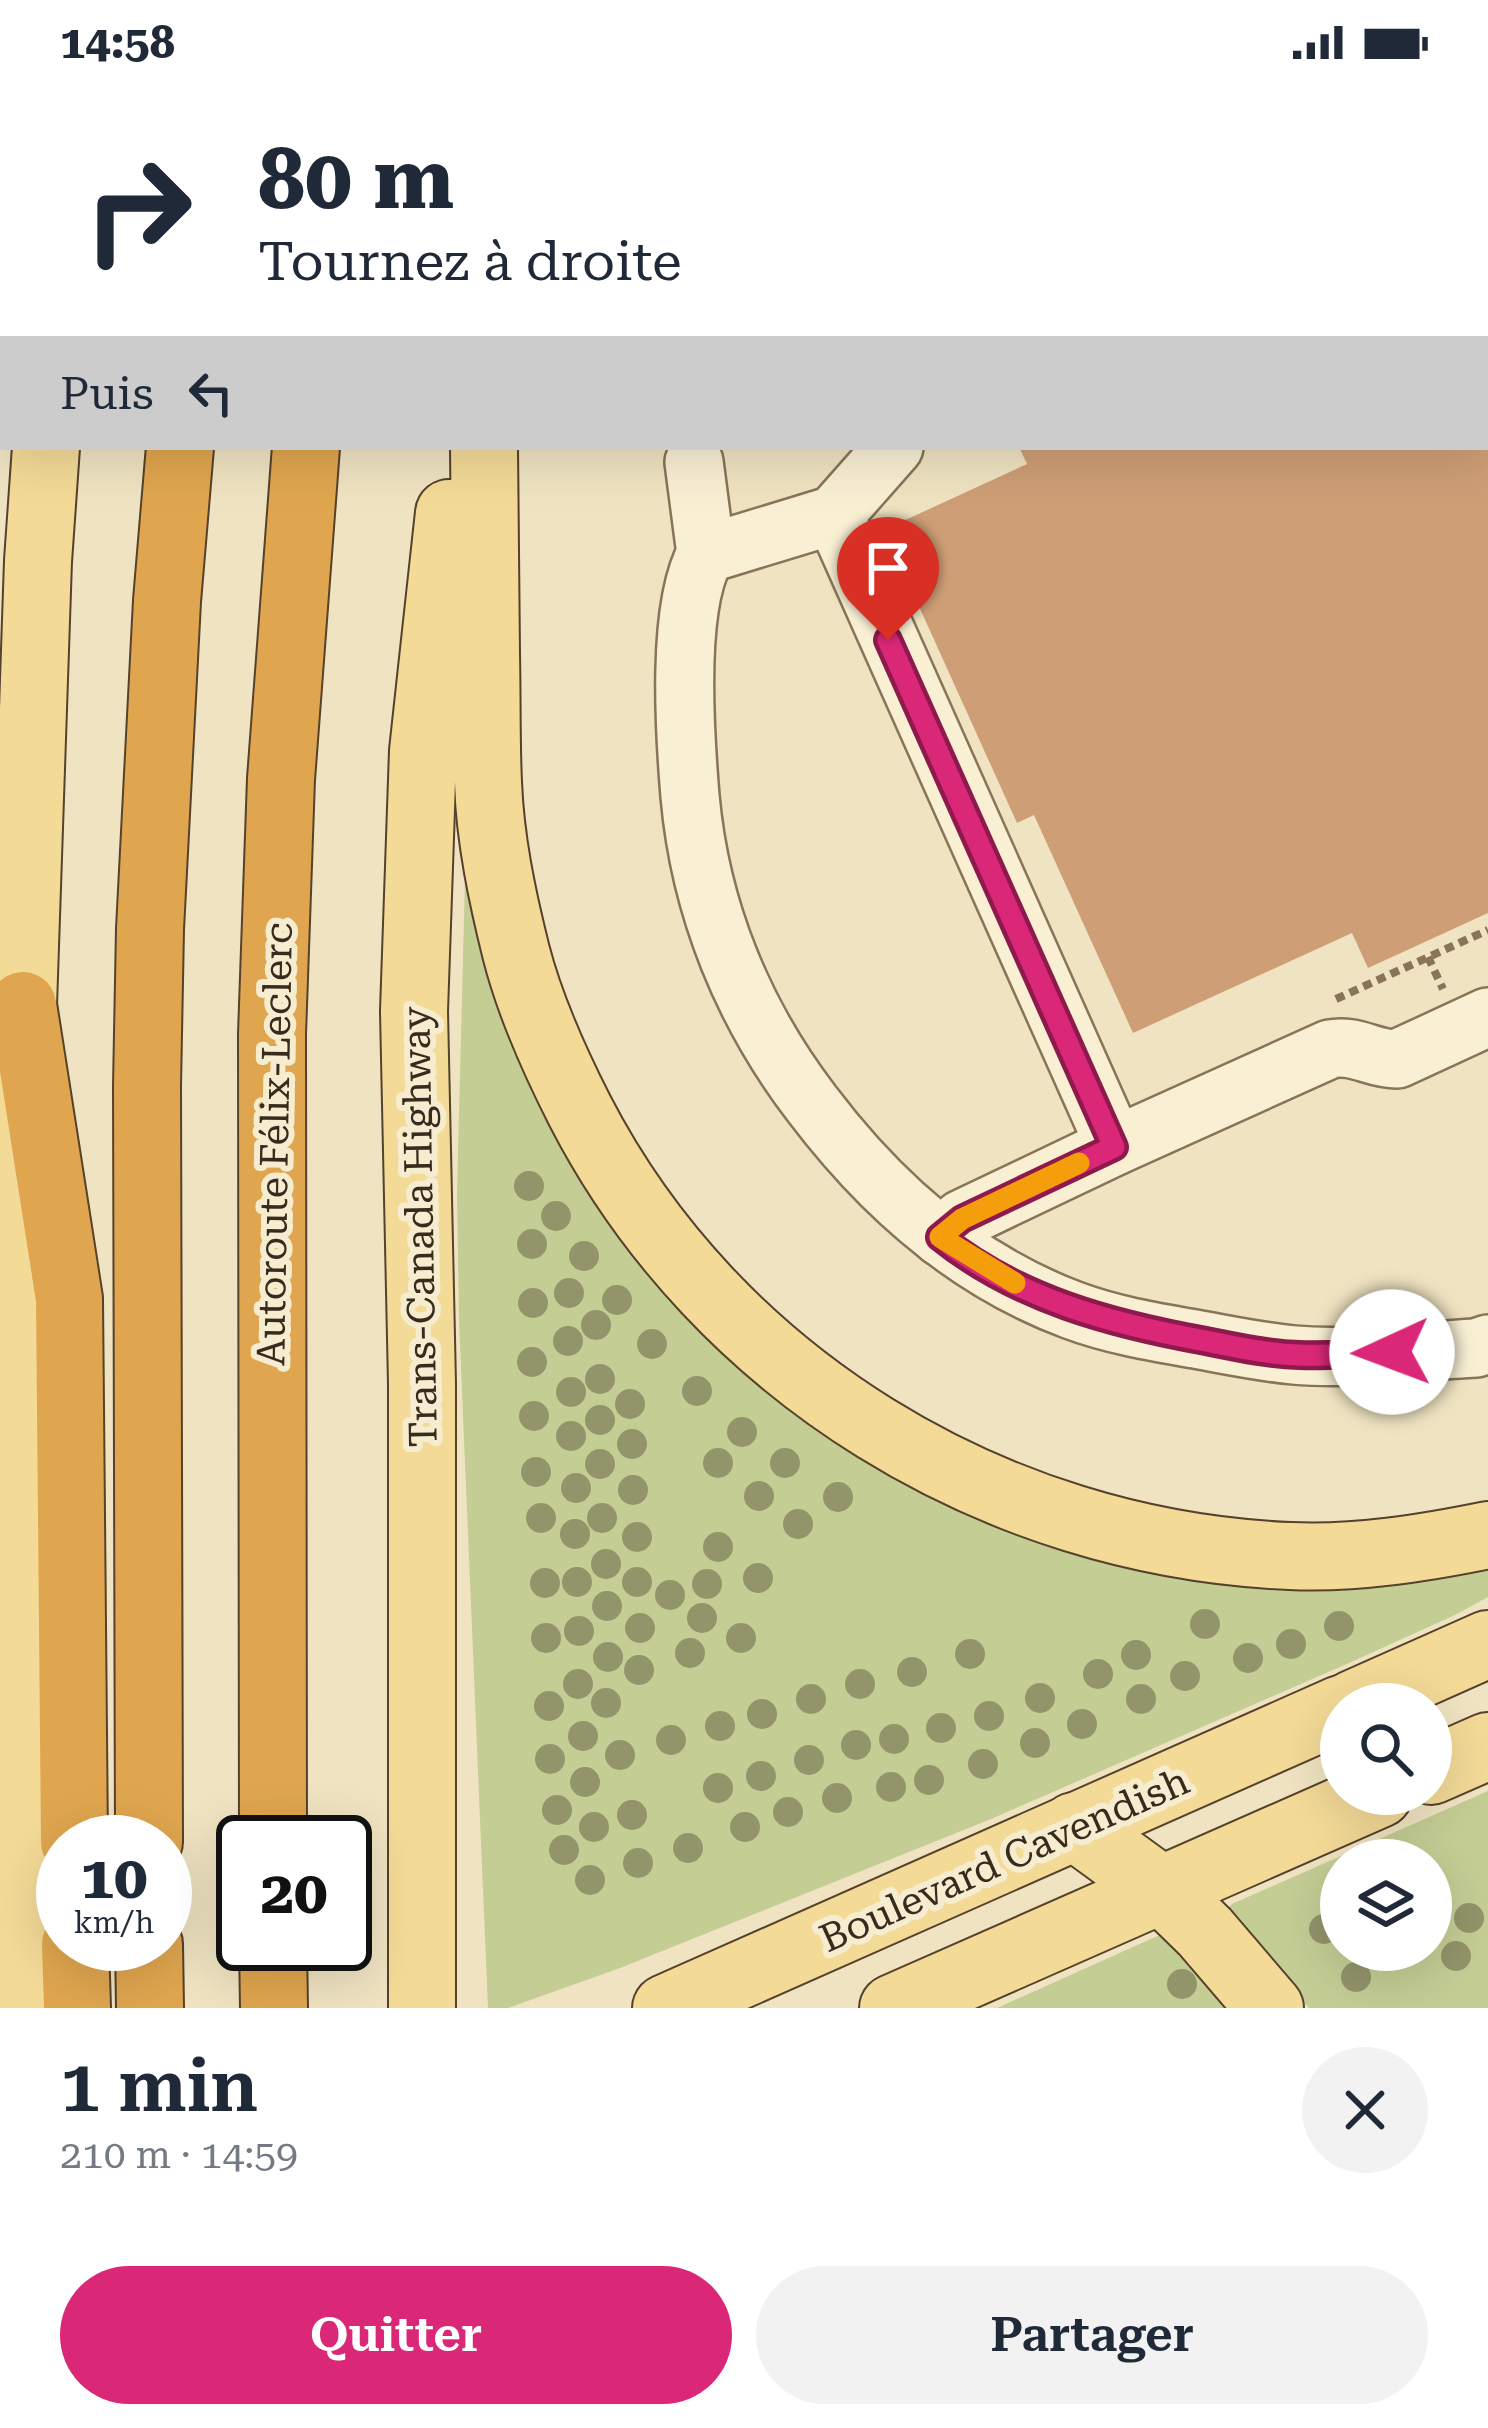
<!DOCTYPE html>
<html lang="fr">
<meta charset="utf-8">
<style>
:root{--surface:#fff;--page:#f2f2f3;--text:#1f2937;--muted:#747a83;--accent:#db2777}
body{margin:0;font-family:"Roboto Serif",serif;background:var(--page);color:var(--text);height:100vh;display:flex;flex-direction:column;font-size:45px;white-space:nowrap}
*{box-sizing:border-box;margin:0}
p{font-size:39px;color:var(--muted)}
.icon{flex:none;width:66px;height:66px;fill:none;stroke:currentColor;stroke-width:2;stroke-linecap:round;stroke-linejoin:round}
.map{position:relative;height:1924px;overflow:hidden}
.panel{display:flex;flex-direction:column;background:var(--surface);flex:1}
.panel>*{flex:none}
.guide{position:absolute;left:0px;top:0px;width:1488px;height:366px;box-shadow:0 12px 48px #0002;background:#fff;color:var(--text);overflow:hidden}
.fabs{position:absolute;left:1320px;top:1599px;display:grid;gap:24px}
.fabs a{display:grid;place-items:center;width:132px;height:132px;border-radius:50%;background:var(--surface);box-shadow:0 12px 48px #0002;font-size:60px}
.speed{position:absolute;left:36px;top:1731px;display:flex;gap:24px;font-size:60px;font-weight:700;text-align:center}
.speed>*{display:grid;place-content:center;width:156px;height:156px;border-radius:50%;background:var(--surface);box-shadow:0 12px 48px #0002;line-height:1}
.speed small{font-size:30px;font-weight:400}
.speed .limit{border:6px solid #111;border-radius:18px;background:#fff;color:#111}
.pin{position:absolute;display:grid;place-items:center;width:102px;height:102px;color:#fff;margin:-123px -51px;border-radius:50% 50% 50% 0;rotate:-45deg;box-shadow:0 0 12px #0007}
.pin .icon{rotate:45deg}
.me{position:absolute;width:132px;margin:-66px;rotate:268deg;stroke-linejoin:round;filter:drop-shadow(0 0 9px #0008)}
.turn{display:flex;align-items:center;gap:42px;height:252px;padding:0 60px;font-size:54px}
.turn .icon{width:156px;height:156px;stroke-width:2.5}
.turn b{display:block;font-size:84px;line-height:102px}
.then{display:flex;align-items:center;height:114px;padding:0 60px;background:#0003;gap:24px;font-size:45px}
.round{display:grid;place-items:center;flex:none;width:126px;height:126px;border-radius:63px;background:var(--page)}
.overview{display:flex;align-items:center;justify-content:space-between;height:204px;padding:0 60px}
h1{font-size:72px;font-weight:600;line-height:90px}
.cta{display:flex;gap:24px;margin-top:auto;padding:24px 60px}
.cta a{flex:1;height:138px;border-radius:72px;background:var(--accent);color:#fff;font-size:48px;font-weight:600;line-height:138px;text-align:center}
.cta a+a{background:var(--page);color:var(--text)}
.status{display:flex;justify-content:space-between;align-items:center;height:84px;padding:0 60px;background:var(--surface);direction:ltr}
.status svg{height:33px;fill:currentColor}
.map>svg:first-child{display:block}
.green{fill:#c4cd94;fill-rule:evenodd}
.building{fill:#ce9e76}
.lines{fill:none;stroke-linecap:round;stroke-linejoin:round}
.minor-casing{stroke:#887458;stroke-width:62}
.major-casing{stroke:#56412c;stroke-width:70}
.highway-casing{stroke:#56412c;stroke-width:70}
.path{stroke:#887458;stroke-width:8;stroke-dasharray:9 6;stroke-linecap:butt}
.minor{stroke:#f9f0d4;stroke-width:57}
.major{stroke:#f3da97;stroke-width:66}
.highway{stroke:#e0a64f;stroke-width:66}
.tree{fill:#92946a}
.route-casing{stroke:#8e194d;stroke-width:30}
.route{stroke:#db2777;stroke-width:21}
.slow{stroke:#f59e0b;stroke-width:21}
.labels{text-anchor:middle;stroke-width:12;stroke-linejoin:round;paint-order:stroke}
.street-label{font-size:39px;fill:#382b1d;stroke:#f6edd0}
</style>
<div class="status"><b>14:58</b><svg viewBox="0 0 49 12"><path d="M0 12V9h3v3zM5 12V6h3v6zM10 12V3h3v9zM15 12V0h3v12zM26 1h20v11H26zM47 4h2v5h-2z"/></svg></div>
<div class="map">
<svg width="1488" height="1924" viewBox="0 0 1488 1924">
<rect width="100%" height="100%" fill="#efe3c1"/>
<!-- green -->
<g class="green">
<polygon points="466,755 537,984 928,1401 1488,1477 1488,1513 1455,1531 1349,1579 991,1735 620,1884 508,1924 488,1924 459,1236 457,1110"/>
<path d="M 1488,1707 L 1488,1924 L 1309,1924 L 1228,1832 L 1227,1825 L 1232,1820 ZM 1341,1776 L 1431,1776 L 1431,1866 L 1341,1866 Z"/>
<polygon points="1162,1851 1243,1924 997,1924 1153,1854"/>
</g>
<!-- building -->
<polygon class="building" points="1024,363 1488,363 1488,829 1368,884 1352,849 1133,949 1034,731 1017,739 898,476 915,469 901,438 1027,380 1020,365"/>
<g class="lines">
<defs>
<g id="minor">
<polyline points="766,3 772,0"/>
<polyline points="1234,3 1239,0"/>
<path d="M 894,363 L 834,431 L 706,470 C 676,522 685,652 690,712 C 700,825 743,930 812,1020 C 880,1110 965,1186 1072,1226 C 1112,1241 1154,1248 1195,1255 C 1228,1261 1261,1268 1294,1271 C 1354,1276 1416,1267 1476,1264 L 1488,1260"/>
<polyline points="694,378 706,470"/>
<path d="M 834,431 L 1115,1062 L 1330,965 C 1356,960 1372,975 1397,975 L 1488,933"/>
<polyline points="941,1153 962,1135 1115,1062"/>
</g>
<g id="major">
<polyline points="62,3 63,0"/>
<polyline points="498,3 499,0"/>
<polyline points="0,188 3,179"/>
<path d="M 484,363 C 485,432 485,502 486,571 C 487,613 486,656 488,698 C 490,755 502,812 516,868 C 530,923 554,976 580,1027 C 716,1291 995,1460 1290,1472 C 1356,1475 1424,1464 1488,1451"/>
<polyline points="1353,1620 1488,1560"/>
<polyline points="1431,1687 1488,1662"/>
<polyline points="1074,1742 1162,1806 1205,1848 1270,1924"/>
<polyline points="15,1924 13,1420 23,921 38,477 46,363"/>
<polyline points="422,1924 422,1300 414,927 423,667 449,429"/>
<polyline points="666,1924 1341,1625"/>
<polyline points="893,1924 1379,1710"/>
</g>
<g id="highway">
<polyline points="221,3 222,0"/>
<polyline points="348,3 348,0"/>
<polyline points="23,921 69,1215 74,1758"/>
<polyline points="149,1758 147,1002 150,845 167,517 180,363"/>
<polyline points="273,1758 272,950 281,695 306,363"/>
<polyline points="75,1860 77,1924"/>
<polyline points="149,1860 150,1924"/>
<polyline points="273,1860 274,1924"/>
</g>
</defs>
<!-- minor casing -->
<use href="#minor" class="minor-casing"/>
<!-- major casing -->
<use href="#major" class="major-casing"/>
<!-- highway casing -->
<use href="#highway" class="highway-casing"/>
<!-- path -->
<g class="path">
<polyline points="1428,873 1443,905"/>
<polyline points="1336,915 1488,846"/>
</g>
<!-- minor -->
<use href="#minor" class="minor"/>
<!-- major -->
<use href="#major" class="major"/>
<!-- highway -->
<use href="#highway" class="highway"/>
</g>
<!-- trees -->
<g class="tree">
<circle cx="529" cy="1102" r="15"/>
<circle cx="556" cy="1132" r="15"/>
<circle cx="532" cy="1160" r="15"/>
<circle cx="584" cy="1172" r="15"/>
<circle cx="569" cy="1209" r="15"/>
<circle cx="617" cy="1216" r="15"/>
<circle cx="533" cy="1219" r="15"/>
<circle cx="596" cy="1241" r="15"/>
<circle cx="568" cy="1257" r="15"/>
<circle cx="652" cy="1260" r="15"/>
<circle cx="532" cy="1278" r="15"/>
<circle cx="600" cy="1295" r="15"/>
<circle cx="697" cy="1307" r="15"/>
<circle cx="571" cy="1308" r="15"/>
<circle cx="630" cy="1320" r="15"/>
<circle cx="534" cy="1332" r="15"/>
<circle cx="600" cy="1336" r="15"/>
<circle cx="742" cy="1348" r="15"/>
<circle cx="571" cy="1352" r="15"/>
<circle cx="632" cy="1360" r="15"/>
<circle cx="718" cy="1379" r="15"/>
<circle cx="785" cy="1379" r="15"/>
<circle cx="600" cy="1380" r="15"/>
<circle cx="536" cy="1388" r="15"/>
<circle cx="576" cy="1404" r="15"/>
<circle cx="633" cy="1406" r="15"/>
<circle cx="759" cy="1412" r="15"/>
<circle cx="838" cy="1413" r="15"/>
<circle cx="541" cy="1434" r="15"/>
<circle cx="602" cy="1434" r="15"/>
<circle cx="798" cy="1440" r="15"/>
<circle cx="575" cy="1450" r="15"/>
<circle cx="637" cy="1453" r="15"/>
<circle cx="718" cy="1463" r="15"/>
<circle cx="606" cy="1480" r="15"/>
<circle cx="758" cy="1494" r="15"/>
<circle cx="577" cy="1498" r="15"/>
<circle cx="637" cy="1498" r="15"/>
<circle cx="545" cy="1499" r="15"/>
<circle cx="707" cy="1500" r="15"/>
<circle cx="670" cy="1511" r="15"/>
<circle cx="607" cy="1522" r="15"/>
<circle cx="702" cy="1534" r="15"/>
<circle cx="1205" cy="1540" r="15"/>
<circle cx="1339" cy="1542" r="15"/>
<circle cx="640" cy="1544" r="15"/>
<circle cx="579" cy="1547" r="15"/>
<circle cx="546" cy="1554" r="15"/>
<circle cx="741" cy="1554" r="15"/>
<circle cx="1291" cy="1560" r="15"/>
<circle cx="690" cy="1569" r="15"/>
<circle cx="970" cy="1570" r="15"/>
<circle cx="1136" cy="1571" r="15"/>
<circle cx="608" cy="1573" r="15"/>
<circle cx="1248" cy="1574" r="15"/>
<circle cx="639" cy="1586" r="15"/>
<circle cx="912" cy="1588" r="15"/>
<circle cx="1098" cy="1590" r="15"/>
<circle cx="1185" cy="1592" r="15"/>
<circle cx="578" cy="1600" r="15"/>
<circle cx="860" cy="1600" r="15"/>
<circle cx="1040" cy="1614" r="15"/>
<circle cx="811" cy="1615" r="15"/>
<circle cx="1141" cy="1615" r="15"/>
<circle cx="606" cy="1619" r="15"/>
<circle cx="549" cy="1622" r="15"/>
<circle cx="762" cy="1630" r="15"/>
<circle cx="989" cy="1632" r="15"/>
<circle cx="1082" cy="1640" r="15"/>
<circle cx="720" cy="1642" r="15"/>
<circle cx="941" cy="1644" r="15"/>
<circle cx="583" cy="1652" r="15"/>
<circle cx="894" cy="1655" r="15"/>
<circle cx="671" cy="1656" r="15"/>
<circle cx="1035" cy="1659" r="15"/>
<circle cx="856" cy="1661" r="15"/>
<circle cx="620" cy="1671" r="15"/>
<circle cx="550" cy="1675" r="15"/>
<circle cx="809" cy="1676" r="15"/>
<circle cx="983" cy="1680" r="15"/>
<circle cx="761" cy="1692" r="15"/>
<circle cx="929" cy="1696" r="15"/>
<circle cx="585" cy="1698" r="15"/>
<circle cx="891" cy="1703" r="15"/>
<circle cx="718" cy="1704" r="15"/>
<circle cx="837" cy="1714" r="15"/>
<circle cx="557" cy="1726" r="15"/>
<circle cx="788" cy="1728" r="15"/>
<circle cx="632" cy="1731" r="15"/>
<circle cx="594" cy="1743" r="15"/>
<circle cx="745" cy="1743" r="15"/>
<circle cx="688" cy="1764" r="15"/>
<circle cx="564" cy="1766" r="15"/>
<circle cx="638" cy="1779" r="15"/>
<circle cx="590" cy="1796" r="15"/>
<circle cx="1469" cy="1834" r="15"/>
<circle cx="1324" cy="1845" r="15"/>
<circle cx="1456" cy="1872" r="15"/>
<circle cx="1356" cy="1893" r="15"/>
<circle cx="1182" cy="1900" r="15"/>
</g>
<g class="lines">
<defs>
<path id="route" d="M 888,556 L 1114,1063 L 962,1135 L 940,1153 C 1017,1215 1112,1240 1206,1257 C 1236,1263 1268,1270 1299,1271 C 1330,1272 1361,1270 1392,1268"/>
</defs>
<!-- route casing -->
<use href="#route" class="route-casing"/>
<!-- route -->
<use href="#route" class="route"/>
<!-- slow -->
<polyline class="slow" points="1015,1199 940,1153 962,1135 1079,1079"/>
</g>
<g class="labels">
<!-- street labels -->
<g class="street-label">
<text transform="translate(274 1060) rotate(-89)" y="14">Autoroute Félix-Leclerc</text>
<text transform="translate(419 1143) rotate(-91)" y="14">Trans-Canada Highway</text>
<text transform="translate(1004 1775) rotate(-24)" y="14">Boulevard Cavendish</text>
</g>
</g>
</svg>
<div class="fabs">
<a><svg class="icon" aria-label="search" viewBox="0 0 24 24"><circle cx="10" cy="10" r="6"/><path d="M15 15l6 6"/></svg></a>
<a><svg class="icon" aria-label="layers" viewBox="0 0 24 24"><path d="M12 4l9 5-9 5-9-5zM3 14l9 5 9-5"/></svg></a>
</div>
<div class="speed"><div>10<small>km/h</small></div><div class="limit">20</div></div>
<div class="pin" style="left:888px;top:556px;background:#d93025"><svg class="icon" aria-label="arrive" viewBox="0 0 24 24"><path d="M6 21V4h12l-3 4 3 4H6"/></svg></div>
<svg class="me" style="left:1392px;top:1268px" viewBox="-20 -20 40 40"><circle r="19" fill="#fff"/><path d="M0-13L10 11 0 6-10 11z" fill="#db2777"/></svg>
<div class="guide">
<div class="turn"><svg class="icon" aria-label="right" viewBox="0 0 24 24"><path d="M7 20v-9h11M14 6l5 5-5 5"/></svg><div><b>80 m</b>Tournez à droite</div></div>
<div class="then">Puis<svg class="icon" aria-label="left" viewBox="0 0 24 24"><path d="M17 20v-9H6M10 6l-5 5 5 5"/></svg></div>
</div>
</div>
<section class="panel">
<div class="overview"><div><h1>1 min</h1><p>210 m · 14:59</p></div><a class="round"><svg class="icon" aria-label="close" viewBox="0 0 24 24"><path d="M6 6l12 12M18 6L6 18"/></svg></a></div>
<div class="cta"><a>Quitter</a><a>Partager</a></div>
</section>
